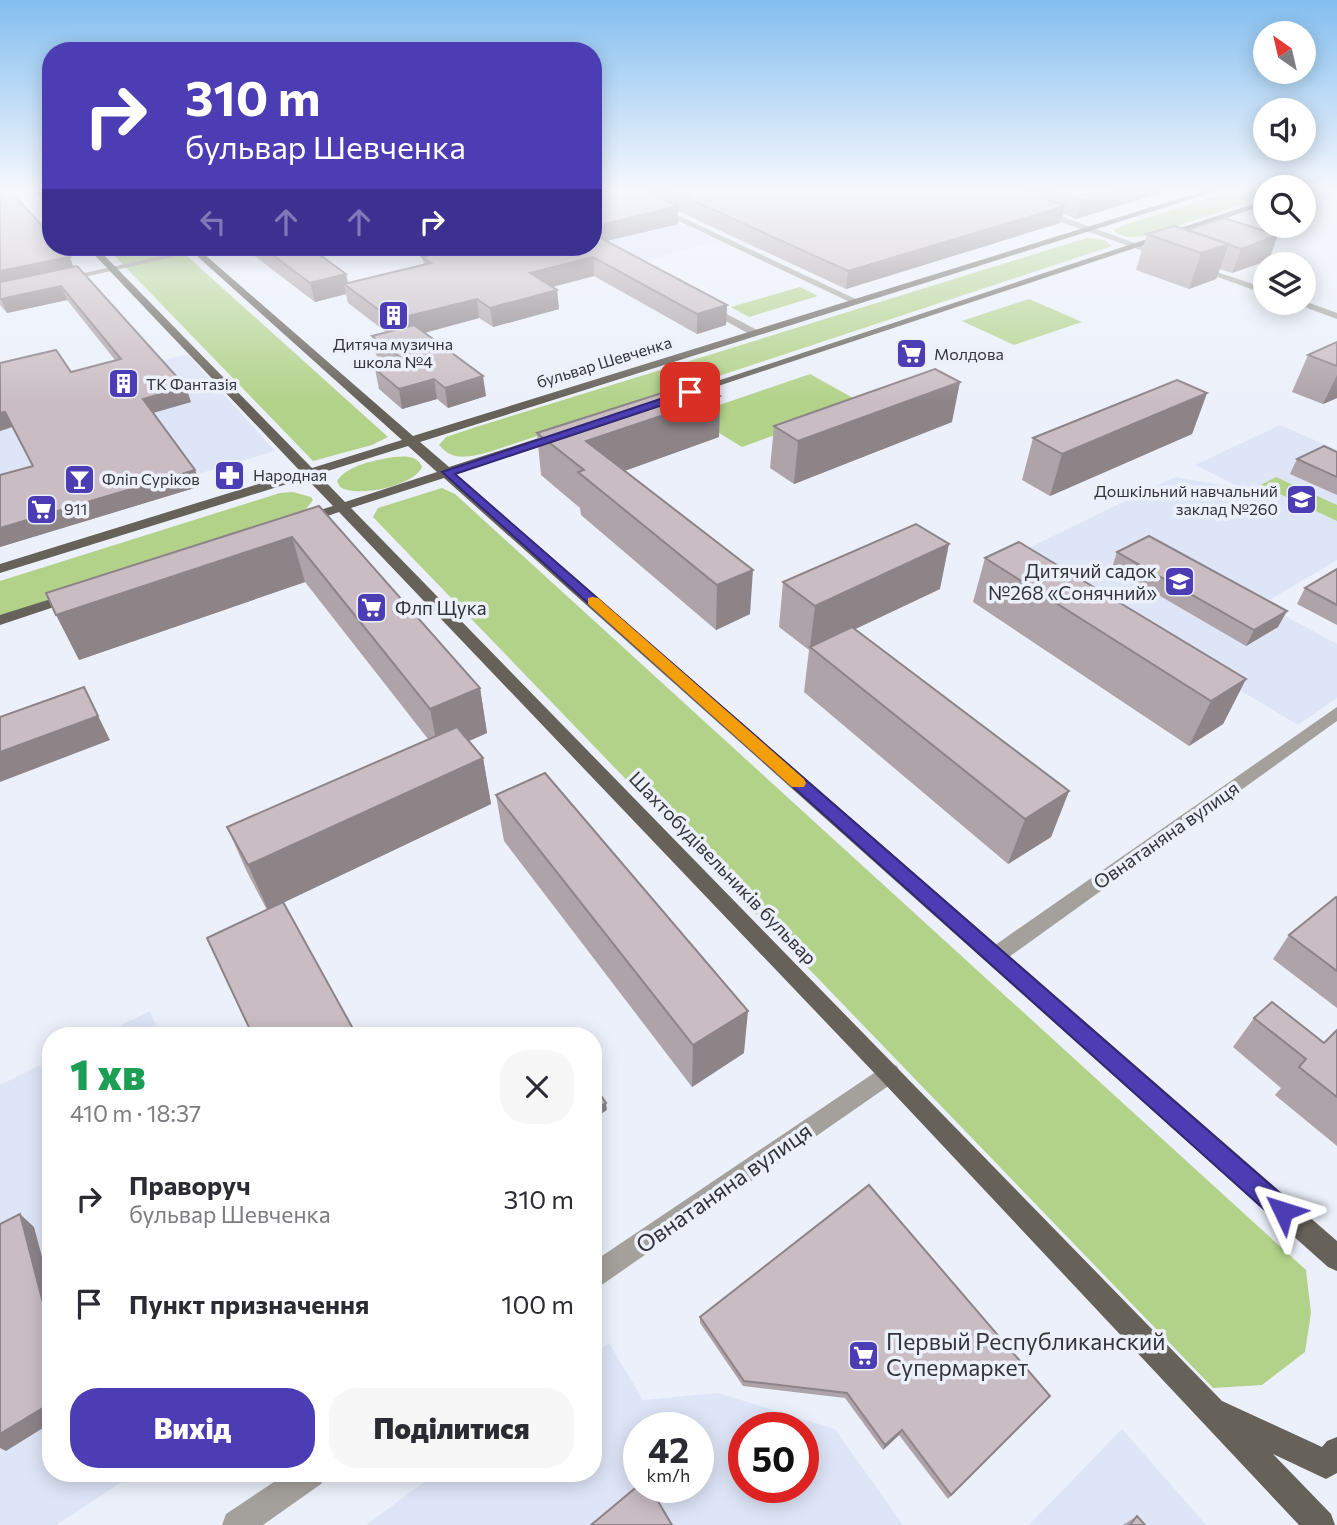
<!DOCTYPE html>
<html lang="uk">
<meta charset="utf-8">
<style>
:root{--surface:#fff;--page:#f7f7f7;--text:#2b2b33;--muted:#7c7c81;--accent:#4c3db4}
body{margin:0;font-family:Commissioner,sans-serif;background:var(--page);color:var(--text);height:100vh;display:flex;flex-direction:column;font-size:26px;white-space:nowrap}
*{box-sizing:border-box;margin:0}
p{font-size:23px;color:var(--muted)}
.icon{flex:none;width:38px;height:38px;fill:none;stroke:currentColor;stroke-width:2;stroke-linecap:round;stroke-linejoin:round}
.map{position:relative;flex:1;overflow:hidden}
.sheet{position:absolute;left:42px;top:1027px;width:560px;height:455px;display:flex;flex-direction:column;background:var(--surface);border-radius:28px;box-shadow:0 4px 18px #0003}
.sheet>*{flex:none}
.banner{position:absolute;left:42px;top:42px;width:560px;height:214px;border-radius:28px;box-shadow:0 4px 18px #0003;background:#4c3db4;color:#fff;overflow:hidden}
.needle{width:46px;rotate:326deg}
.tools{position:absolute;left:1253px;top:21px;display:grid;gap:14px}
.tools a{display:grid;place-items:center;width:63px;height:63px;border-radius:50%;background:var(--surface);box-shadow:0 4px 18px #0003;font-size:35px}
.speed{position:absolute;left:623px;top:1412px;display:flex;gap:14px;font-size:35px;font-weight:700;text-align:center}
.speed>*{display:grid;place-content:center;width:91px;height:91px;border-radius:50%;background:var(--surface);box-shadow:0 4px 18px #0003;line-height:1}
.speed small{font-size:18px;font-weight:400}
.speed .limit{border:10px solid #d22;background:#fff;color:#111}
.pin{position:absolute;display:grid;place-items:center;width:60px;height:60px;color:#fff;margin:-30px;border-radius:14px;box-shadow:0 4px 10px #0006}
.me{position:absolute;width:77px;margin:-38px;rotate:311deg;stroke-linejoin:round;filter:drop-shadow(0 0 5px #0008)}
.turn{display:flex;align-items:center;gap:24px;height:147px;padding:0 28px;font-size:32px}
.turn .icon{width:91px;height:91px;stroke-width:2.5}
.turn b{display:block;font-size:49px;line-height:60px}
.lanes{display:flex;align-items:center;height:66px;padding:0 28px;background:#0003;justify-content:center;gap:35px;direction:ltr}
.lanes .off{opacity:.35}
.round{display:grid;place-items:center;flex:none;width:74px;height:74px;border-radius:28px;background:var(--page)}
.summary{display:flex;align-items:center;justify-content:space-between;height:119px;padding:0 28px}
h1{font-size:42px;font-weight:800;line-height:52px;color:#1e9e55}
.cta{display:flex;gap:14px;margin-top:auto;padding:14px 28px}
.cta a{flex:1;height:80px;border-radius:28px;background:var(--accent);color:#fff;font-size:28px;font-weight:800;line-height:80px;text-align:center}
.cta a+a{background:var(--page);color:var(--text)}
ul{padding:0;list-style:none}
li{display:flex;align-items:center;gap:21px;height:105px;padding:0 28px}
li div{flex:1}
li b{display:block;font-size:26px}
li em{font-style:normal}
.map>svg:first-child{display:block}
.built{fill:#dee5f7;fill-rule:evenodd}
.green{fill:#b2d289}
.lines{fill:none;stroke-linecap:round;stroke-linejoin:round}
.minor{fill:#a4a19d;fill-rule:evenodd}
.major{fill:#666159;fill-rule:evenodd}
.wall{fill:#ada3a8}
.shaded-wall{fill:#8d8488}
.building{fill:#c9bdc3;stroke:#8d8488;stroke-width:2}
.route{fill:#4c3db4;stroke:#312875;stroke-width:2}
.slow{fill:#f59e0b}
.labels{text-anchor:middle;stroke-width:7;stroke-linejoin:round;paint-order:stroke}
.far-poi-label{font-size:16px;fill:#323438;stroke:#ebf0fa;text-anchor:start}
.far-street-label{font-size:16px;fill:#323438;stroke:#ebf0fa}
.poi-label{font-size:19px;fill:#323438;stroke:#ebf0fa;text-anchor:end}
.street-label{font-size:19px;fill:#323438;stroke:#ebf0fa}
.near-street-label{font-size:23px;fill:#323438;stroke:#ebf0fa}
.near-poi-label{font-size:23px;fill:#323438;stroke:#ebf0fa;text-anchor:start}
</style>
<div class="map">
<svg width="1337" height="1525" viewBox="0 0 1337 1525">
<rect width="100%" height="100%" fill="#ebf0fa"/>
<!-- built -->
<g class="built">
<polygon points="608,189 718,241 634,264 593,242 593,192"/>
<polygon points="187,354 275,451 0,533 0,402"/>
<polygon points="1280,425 1337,450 1337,560 1263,604 1337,644 1337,698 1298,725 1014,555 1175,477 1239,488 1257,496 1195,465"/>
<polygon points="150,1011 160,1036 99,1036"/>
<polygon points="51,1060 51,1474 134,1474 56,1525 0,1525 0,1085"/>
<path d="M 609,1343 L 643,1400 L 718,1393 L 835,1429 L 903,1525 L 366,1525 L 435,1474 L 593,1474 L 593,1355 ZM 639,1428 L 698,1428 L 698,1488 L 639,1488 ZM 744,1428 L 803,1428 L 803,1488 L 744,1488 Z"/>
<polygon points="1122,1429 1206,1525 1029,1525"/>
</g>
<!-- green -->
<g class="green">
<polygon points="1238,189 1265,189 1265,197 1147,236 1127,237 1115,232 1114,230 1122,226"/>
<path d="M 1087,238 L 1104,240 L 1112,246 L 489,452 C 470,457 453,462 439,445 L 446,437 L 476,427 Z"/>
<polygon points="106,247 177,247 388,437 372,445 313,461"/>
<polygon points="800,287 818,296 749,317 731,307"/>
<polygon points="1029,299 1082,322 1014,345 962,321"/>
<polygon points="810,374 862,403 742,447 690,415"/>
<path d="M 394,457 C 405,456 417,455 422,467 C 414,486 357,498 340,487 L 337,481 C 347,465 376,460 394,457 Z"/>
<polygon points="1276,477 1337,505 1337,521 1261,485"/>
<polygon points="442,488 455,494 1306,1270 1311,1313 1305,1352 1262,1385 1213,1388 373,517 378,508"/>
<polygon points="293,492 311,497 313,500 301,516 0,616 0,581 280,493"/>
</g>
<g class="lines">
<!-- minor -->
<g class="minor">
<polygon points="611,189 622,189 862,302 854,304"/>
<polygon points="1038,210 1044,210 1168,255 1160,257 1038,214"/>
<polygon points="202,247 218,247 62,282 57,279"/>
<polygon points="1193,264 1265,288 1265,294 1193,268"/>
<polygon points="1304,301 1337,313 1337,319 1294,303"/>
<polygon points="708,304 759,331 760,333 751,335 704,309 704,305"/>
<polygon points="1337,707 1337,721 1002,962 995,965 988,962 985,956 988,950"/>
<polygon points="889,1063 897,1066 900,1073 897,1080 593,1291 593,1262"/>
<polygon points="286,1474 326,1474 321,1484 263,1525 222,1525 226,1514"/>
</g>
<!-- major -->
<g class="major">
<polygon points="32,189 41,189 51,200 51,207"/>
<path d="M 1210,189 L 1223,189 L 420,442 L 449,467 L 554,433 L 562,433 L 562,439 L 456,474 L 1337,1241 L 1337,1271 L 1328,1267 L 444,478 L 351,508 L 1222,1401 L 1322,1447 L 1327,1441 L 1337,1437 L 1337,1473 L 1326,1479 L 1273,1454 L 1331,1514 L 1335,1525 L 1299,1525 L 881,1080 L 339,512 L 307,523 L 297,523 L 297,517 L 333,506 L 306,478 L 0,573 L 0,564 L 300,471 L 87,247 L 96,247 L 312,468 L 402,440 L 187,247 L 196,247 L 413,436 ZM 408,446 L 437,472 L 345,502 L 318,474 Z"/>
<polygon points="1265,200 1265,205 688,396 678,394"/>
<polygon points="73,592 78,593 80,596 78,599 0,625 0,615"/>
</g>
</g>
<!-- wall -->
<g class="wall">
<polygon points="0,189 73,267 191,402 153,413 201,486 0,547 0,475 33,466 12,427 0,431 0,363 71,372 115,360 67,300 7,313 0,305"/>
<polygon points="610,189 1173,189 1076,219 1063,214 1060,223 846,289 678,211 678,224 606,241 727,305 726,325 697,334 594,276 553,287 557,290 559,309 493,327 479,318 425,333 486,396 448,408 437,399 402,409 379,389 375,369 389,366 376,355 372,336 386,332 348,303 346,294 315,302 243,247 324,247 313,249 346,274 348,283 424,264 422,257 454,249 454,247 593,247 593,193"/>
<polygon points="1224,218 1269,260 1232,273 1220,269 1216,279 1189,289 1136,270 1147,234 1188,230"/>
<polygon points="1337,342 1337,398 1323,404 1292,392 1308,355"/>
<polygon points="1207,393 1192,434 1050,496 1022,480 1033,438"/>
<polygon points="720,396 719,437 624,471 750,614 716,630 581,515 580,508 541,475 537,433"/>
<polygon points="952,422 794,484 770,468 774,426"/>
<polygon points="1337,452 1337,495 1290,474 1297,459"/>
<polygon points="319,506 480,688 487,733 469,741 483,758 491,804 267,910 247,872 227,827 428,739 305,582 79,660"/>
<polygon points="1117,552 1278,627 1246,646 1112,568"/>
<polygon points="985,558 1246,679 1223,724 1189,746 973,602"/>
<polygon points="1337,569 1337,625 1297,604 1305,588"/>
<polygon points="783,582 940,589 855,629 1069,791 1051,837 1008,864 804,692 809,650 779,627"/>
<polygon points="496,795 744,1053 692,1087 504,841"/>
<polygon points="1337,898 1337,1008 1273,959 1289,935"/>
<polygon points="1254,1018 1324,1043 1337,1030 1337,1146 1275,1095 1281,1088 1233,1047"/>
<polygon points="700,1317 1050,1396 948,1499 899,1435 883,1450 845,1398 743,1386 700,1323"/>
<polygon points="1137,1516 1145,1525 1123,1525"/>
</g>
<!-- shaded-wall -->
<g class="shaded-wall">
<polygon points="1122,189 1173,189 1076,219 1081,201"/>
<polygon points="678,206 678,224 598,243 597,226"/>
<polygon points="1065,206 1060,223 846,289 848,271"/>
<polygon points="1278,235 1269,260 1232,273 1241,249"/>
<polygon points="1229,244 1216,279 1189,289 1201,253"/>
<polygon points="296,247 324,247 297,253"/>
<polygon points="70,257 75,271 0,286 0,271"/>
<polygon points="593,257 594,276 532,292 530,273"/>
<polygon points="346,274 349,287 344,284 346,294 315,302 310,283"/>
<polygon points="61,286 67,300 7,313 1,299"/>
<polygon points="557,290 559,309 493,327 490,308"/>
<polygon points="477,299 479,318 396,340 392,320"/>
<polygon points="727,305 726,325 697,334 697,314"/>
<polygon points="1337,375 1337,398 1323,404"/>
<polygon points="483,376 486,396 448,408 445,388"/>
<polygon points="434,379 437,399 402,409 399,389"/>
<polygon points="960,382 952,422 794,484 798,441"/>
<polygon points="186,387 191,402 149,414 143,399"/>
<polygon points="1207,393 1192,434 1050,496 1062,454"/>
<polygon points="720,396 719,437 591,483 586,441"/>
<polygon points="5,412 12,427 0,431 0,413"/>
<polygon points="195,470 201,486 0,547 0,528"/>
<polygon points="292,537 305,582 79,660 56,615"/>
<polygon points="949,544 940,589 813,649 810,647 815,606"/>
<polygon points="753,570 750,614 716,630 717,585"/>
<polygon points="1287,611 1278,627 1246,646 1254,630"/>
<polygon points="1246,679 1223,724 1189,746 1211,701"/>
<polygon points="84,687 110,740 0,782 0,752"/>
<polygon points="480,688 487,733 439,754 430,709"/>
<polygon points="483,758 491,804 268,910 248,865"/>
<polygon points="1069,791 1051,837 1008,864 1025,819"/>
<polygon points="748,1011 744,1053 692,1087 693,1045"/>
<polygon points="606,1103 607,1110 593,1119 593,1111"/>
<polygon points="20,1214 34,1227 51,1290 51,1334"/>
<polygon points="51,1403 51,1423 6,1451 0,1448 0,1434"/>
<polygon points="902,1430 899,1435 883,1450 885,1445"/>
</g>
<!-- building -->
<g class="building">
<polygon points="0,189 9,189 51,236 51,247 60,247 70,257 0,271"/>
<polygon points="609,189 641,189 678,206 597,226 593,225 593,193"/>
<polygon points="668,189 1017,189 1065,206 848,271"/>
<polygon points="1045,189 1122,189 1081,201"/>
<polygon points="1224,218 1278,235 1241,249 1188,230"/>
<polygon points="1174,226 1229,244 1201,253 1147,234"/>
<polygon points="593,234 727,305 697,314 593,257 530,273 557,290 490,308 477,299 392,320 344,284 431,263 422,257 461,248 459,247 593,247"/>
<polygon points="262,247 309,247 346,274 310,283"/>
<polygon points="77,266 186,387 143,399 195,470 0,528 0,475 33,466 5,412 0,413 0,363 56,350 71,372 121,359 61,286 1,299 0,298 0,282"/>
<polygon points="414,325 483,376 445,388 434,379 399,389 375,369 405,361 372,336"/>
<polygon points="1337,342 1337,366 1308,355"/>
<polygon points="935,369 960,382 798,441 774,426"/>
<polygon points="1177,380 1207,393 1062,454 1033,438"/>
<polygon points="696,382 720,396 586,441 753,570 717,585 578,472 584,470 537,433"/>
<polygon points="1324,446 1337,452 1337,477 1297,459"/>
<polygon points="319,506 480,688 430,709 292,537 56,615 46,593"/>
<polygon points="916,524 949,544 815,606 783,582"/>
<polygon points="1149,536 1287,611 1254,630 1117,552"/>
<polygon points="1019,542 1246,679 1211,701 985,558"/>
<polygon points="1337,569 1337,605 1305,588"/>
<polygon points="852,627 1069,791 1025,819 810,647"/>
<polygon points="84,687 98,716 0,752 0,717"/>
<polygon points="457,727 483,758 248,865 227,827"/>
<polygon points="545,773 748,1011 693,1045 496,795"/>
<polygon points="1336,897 1337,898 1337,971 1289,935"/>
<polygon points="283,902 357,1036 253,1036 207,938"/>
<polygon points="1272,1002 1324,1043 1337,1030 1337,1097 1299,1067 1306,1059 1254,1018"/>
<polygon points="593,1084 606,1103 593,1111"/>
<polygon points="869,1185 1050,1396 951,1495 902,1430 885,1445 847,1393 744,1381 700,1317"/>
<polygon points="20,1214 51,1334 51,1403 0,1434 0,1224"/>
<polygon points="639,1485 639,1488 650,1488 672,1525 591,1525"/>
<polygon points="1137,1516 1145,1525 1130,1525"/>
</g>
<!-- sky -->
<linearGradient id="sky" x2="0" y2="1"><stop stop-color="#83beef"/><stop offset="0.47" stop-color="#f6f8fd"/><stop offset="1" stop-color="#f6f8fd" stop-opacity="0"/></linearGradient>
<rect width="1337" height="403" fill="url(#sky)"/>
<!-- route -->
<polygon class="route" points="690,389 695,392 693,395 455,474 1291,1203 1294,1211 1291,1219 1283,1222 1275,1219 442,472"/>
<!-- slow -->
<polygon class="slow" points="593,597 598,598 804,779 806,783 804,787 792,787 588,604 588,598"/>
<!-- icons -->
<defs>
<symbol id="building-square" viewBox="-11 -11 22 22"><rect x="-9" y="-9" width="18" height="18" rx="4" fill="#4c3db4" stroke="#ebf0fa"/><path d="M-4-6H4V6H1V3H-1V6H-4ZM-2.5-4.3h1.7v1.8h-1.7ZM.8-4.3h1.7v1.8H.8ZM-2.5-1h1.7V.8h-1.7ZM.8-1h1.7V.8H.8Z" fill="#fff"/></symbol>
<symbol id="supermarket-square" viewBox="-11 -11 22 22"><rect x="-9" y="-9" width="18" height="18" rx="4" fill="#4c3db4" stroke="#ebf0fa"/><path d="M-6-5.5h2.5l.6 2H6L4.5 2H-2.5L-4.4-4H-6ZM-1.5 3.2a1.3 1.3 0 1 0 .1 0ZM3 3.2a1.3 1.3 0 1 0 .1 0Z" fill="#fff"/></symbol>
<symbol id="pharmacy-square" viewBox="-11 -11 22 22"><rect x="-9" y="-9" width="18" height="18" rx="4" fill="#4c3db4" stroke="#ebf0fa"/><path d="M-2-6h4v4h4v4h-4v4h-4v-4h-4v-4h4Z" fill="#fff"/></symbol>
<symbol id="bar-square" viewBox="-11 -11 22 22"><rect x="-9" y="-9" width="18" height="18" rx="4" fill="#4c3db4" stroke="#ebf0fa"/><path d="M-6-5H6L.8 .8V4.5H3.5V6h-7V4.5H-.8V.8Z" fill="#fff"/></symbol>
<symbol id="school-square" viewBox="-11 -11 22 22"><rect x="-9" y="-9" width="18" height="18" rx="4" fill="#4c3db4" stroke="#ebf0fa"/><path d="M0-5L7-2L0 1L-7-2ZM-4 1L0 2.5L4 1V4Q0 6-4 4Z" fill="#fff"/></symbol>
</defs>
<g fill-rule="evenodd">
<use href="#building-square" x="376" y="298" width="35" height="35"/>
<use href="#supermarket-square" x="894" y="336" width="35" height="35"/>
<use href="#building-square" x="106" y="366" width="35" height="35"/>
<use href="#pharmacy-square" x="212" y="458" width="35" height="35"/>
<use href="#bar-square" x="62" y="462" width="35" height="35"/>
<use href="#school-square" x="1284" y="482" width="35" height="35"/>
<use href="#supermarket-square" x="24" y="492" width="35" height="35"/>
<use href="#school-square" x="1162" y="564" width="35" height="35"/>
<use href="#supermarket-square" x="354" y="590" width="35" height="35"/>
<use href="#supermarket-square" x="846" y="1338" width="35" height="35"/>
</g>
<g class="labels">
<!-- far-poi labels -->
<g class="far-poi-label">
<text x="393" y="350" text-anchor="middle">Дитяча музична<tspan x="393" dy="18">школа №4</tspan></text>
<text x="934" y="360">Молдова</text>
<text x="146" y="390">ТК Фантазія</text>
<text x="253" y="481">Народная</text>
<text x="102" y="485">Фліп Суріков</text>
<text x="1278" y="497" text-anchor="end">Дошкільний навчальний<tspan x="1278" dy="18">заклад №260</tspan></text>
<text x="64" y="515">911</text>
</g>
<!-- far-street labels -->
<g class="far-street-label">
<text transform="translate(604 362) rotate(-17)" y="6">бульвар Шевченка</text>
</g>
<!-- poi labels -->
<g class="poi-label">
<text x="1157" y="578">Дитячий садок<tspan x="1157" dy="22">№268 «Сонячний»</tspan></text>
<text x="395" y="615" text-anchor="start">Флп Щука</text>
</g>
<!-- street labels -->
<g class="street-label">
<text transform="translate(1166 835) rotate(-35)" y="7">Овнатаняна вулиця</text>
<text transform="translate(723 868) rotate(46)" y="7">Шахтобудівельників бульвар</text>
</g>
<!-- near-street labels -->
<g class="near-street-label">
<text transform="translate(724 1188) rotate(-35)" y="8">Овнатаняна вулиця</text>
</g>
<!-- near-poi labels -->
<g class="near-poi-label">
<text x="886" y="1350">Первый Республиканский<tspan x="886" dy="26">Супермаркет</tspan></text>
</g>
</g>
</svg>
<div class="tools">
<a><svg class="needle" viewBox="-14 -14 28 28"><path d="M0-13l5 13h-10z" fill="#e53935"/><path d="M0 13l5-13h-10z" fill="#7c7c81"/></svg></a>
<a><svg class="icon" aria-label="sound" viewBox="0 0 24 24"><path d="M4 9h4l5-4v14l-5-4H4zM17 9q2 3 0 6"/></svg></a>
<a><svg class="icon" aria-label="search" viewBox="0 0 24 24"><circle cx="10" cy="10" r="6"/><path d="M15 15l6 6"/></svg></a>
<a><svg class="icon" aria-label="layers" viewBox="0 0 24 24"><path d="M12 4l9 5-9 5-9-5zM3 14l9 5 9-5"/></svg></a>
</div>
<div class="speed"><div>42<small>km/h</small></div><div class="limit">50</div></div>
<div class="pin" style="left:690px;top:392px;background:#d93025"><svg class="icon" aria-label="arrive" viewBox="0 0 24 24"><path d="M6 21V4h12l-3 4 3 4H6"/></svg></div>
<svg class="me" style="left:1283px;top:1211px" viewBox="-20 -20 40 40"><path d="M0-17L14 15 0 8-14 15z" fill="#4c3db4" stroke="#fff" stroke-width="4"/></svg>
<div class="banner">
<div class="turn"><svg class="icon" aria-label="right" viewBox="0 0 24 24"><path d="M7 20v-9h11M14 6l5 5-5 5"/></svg><div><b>310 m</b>бульвар Шевченка</div></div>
<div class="lanes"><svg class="icon off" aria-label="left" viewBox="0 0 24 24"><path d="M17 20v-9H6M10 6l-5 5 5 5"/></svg><svg class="icon off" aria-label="ahead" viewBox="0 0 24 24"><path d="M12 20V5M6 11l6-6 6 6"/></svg><svg class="icon off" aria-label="ahead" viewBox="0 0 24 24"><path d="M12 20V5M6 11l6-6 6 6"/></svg><svg class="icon" aria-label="right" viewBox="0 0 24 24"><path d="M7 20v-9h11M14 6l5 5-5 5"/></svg></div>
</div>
<section class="sheet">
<div class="summary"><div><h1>1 хв</h1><p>410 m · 18:37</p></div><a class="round"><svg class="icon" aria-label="close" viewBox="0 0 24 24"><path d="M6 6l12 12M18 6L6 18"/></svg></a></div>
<ul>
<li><svg class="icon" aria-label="right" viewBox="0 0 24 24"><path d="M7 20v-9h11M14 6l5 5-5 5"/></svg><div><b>Праворуч</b><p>бульвар Шевченка</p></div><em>310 m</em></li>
<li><svg class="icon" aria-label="arrive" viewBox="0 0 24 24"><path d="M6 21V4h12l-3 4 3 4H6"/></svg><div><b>Пункт призначення</b></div><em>100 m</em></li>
</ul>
<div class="cta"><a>Вихід</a><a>Поділитися</a></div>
</section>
</div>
